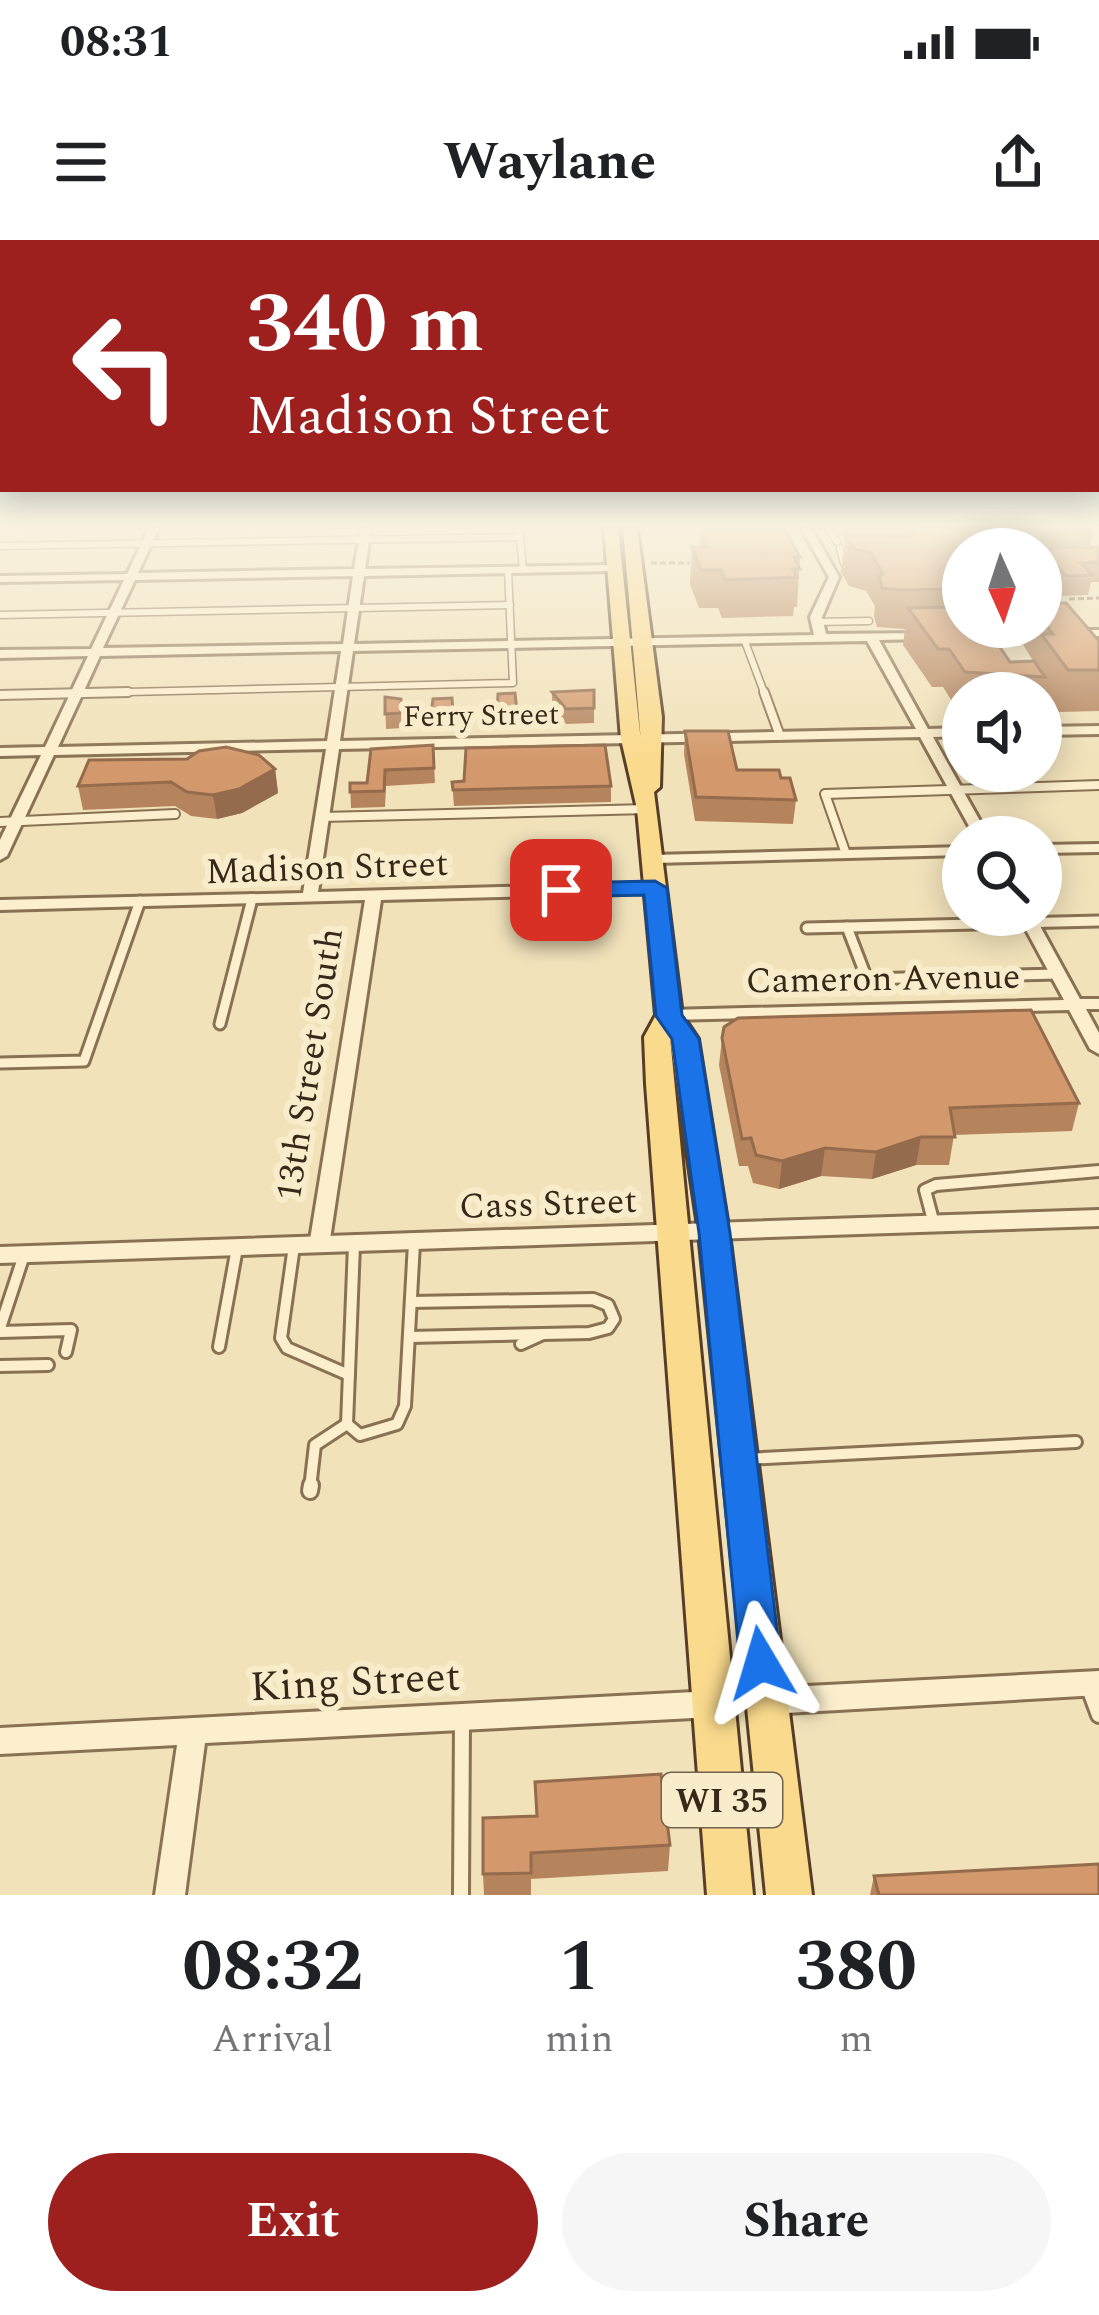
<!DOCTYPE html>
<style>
:root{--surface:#fff;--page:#f6f6f6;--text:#202124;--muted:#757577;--accent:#9d201e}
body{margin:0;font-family:Spectral,serif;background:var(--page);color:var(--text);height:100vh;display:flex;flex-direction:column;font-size:45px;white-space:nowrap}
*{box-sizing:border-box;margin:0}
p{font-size:39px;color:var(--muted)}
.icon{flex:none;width:66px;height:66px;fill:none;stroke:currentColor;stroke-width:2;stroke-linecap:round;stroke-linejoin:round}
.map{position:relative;height:1655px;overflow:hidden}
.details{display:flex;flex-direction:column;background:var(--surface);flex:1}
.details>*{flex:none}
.top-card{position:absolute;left:0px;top:0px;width:1101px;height:252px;box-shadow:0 6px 30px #0003;background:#9d201e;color:#fff;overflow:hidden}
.needle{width:78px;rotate:177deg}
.buttons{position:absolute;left:942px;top:288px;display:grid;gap:24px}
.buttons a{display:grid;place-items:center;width:120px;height:120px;border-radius:50%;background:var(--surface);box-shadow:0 6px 30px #0003;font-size:60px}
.pin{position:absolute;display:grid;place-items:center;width:102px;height:102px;color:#fff;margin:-51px;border-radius:24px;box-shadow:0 6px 18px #0006}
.me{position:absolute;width:132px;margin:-66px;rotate:353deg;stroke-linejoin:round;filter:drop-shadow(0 0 9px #0008)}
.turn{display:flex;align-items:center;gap:42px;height:252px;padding:0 48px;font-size:54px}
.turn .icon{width:156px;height:156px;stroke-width:2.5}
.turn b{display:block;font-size:84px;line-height:102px}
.eta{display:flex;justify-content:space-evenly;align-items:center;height:204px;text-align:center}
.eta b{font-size:72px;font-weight:700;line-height:84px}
.action{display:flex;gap:24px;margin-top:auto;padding:24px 48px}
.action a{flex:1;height:138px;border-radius:72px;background:var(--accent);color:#fff;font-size:48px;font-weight:700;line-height:138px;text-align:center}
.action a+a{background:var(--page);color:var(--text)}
.status{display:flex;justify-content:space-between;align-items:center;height:84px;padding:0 60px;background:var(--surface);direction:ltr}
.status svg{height:33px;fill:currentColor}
header{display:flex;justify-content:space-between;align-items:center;height:156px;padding:0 48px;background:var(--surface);font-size:54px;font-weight:700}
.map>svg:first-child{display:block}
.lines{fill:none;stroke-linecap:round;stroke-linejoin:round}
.service-far4-casing{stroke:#897153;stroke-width:9}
.service-far3-casing{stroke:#897153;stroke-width:12}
.service-far2-casing{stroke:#897153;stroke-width:15}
.service-far1-casing{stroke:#897153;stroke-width:16}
.service-casing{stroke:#897153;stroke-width:20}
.minor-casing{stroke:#897153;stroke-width:6}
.tertiary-casing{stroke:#897153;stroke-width:6}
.primary-casing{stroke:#563e28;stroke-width:6}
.path{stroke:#897153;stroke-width:3;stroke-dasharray:6 3;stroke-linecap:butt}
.service-far4{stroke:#fcefcd;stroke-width:6}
.service-far3{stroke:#fcefcd;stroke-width:8}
.service-far2{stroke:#fcefcd;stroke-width:9}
.service-far1{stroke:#fcefcd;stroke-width:10}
.service{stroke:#fcefcd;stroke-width:14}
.minor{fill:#fcefcd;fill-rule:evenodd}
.tertiary{fill:#fcefcd;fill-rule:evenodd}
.primary{fill:#fada8d;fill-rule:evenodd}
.wall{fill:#b5845d}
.shaded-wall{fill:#946b4c}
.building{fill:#d3996c;stroke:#946b4c;stroke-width:3}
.route{fill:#1a73e8;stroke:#114b97;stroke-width:3}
.labels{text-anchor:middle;stroke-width:12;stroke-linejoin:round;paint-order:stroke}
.far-street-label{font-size:30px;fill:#372819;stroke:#f8ecca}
.shield{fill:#f8ecca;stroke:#71634e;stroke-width:3}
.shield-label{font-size:33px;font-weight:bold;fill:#372819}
.street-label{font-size:36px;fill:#372819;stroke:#f8ecca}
.near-street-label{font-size:42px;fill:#372819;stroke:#f8ecca}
</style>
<div class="status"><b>08:31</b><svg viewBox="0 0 49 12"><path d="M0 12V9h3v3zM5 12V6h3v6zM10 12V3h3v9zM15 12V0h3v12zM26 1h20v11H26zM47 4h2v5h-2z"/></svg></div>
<header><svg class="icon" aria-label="menu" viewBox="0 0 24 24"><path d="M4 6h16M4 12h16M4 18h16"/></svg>Waylane<svg class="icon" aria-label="share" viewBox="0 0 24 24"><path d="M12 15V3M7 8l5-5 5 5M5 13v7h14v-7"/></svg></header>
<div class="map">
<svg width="1099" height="1655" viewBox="0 0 1099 1655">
<rect width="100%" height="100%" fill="#f1e2ba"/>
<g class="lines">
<defs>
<g id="service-far4">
<polyline points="519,288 523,330"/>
<polyline points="829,288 837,302"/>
<polyline points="0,306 520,297"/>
<polyline points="840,308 844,324"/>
<polyline points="0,375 510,365"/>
<polyline points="816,382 869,381"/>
<polyline points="744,399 765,455"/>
<polyline points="0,455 513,443 508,330"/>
</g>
<g id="service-far3">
<polyline points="764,452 780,496"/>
<polyline points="0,455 128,452"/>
<polyline points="322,577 648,569"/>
<polyline points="0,582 175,574"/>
<polyline points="846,614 825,554 1099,545"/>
<polyline points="251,662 252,658"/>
</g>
<g id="service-far2">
<polyline points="847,687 867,739 1058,734"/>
<polyline points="807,688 1099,681"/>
<polyline points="220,784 252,659"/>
<polyline points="0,823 84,821 140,661"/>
</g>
<g id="service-far1">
<polyline points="934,984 925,950 936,945 1099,931"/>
<polyline points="354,1005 347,1184 360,1195 397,1184 405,1166 414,1003"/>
<polyline points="294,1006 281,1098 287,1108 349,1135"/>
<polyline points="0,1088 24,1015"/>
<polyline points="0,1092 71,1090 66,1112"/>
<polyline points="409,1097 589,1093 608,1088 614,1079 608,1065 593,1059 411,1062"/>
<polyline points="521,1104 543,1094"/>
<polyline points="219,1107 237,1008"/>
<polyline points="0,1126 48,1125"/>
<polyline points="745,1219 1076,1202"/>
<polyline points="310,1248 315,1205 347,1184"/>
</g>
<g id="service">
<polyline points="310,1251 311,1245"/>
<polyline points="1089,1448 1099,1475"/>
<polyline points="461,1655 462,1482"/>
</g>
<g id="minor">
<path d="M 149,288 L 159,288 L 138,333 L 354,329 L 361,288 L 371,288 L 365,329 L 613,325 L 618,328 L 613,331 L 364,336 L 354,404 L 814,395 L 810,377 L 829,337 L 801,288 L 811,288 L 839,337 L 822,377 L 826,394 L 926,393 L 932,396 L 926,399 L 879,400 L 928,489 L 963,488 L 963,496 L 933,497 L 989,597 L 975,597 L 920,497 L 339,509 L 318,652 L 655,643 L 663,648 L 655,653 L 381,660 L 329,1006 L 326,1011 L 312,1011 L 309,1006 L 365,660 L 0,670 L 0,660 L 303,653 L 326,509 L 54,515 L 7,616 L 0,620 L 0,600 L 41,515 L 0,516 L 0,508 L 45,507 L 88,416 L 0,418 L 0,410 L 91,409 L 124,340 L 0,342 L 0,336 L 127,334 ZM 353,336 L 343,404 L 103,408 L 135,340 ZM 867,401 L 916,489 L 340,501 L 353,411 ZM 341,411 L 327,501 L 58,507 L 100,416 Z"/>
<polygon points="1041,345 1083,390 1099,390 1099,396 1089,397 1099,408 1099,419 1077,397 968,397 968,393 972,392 1071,390 1041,355"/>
<polygon points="1099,486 1099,494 1041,495 1041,487"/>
<polygon points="1099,604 1099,612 1041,613 1041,605"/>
<polygon points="963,607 963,615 653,623 646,619 653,615"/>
<polygon points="1018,675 1034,675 1080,759 1099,759 1099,769 1086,769 1099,793 1099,814 1090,809 1069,770 669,780 660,775 669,770 1064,760"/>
<polygon points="1099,1431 1099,1455 768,1474 758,1470 754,1461 758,1452 768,1448"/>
<polygon points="713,1451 723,1455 727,1464 723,1473 713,1477 205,1503 185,1655 155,1655 177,1505 0,1514 0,1488"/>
</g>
<polygon id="tertiary" points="1099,970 1099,986 0,1023 0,1007"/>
<polygon id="primary" points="604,288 618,288 641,502 623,288 637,288 662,477 660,547 654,552 682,775 698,799 729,993 812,1655 766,1655 699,993 670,797 753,1655 707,1655 646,844 644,797 656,775 637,569 621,499"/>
</defs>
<!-- service-far4 casing -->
<use href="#service-far4" class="service-far4-casing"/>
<!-- service-far3 casing -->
<use href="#service-far3" class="service-far3-casing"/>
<!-- service-far2 casing -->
<use href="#service-far2" class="service-far2-casing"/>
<!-- service-far1 casing -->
<use href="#service-far1" class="service-far1-casing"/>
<!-- service casing -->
<use href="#service" class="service-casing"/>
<!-- minor casing -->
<use href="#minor" class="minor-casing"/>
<!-- tertiary casing -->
<use href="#tertiary" class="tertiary-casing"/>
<!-- primary casing -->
<use href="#primary" class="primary-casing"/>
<!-- path -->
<g class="path">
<polyline points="651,323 690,323"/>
<polyline points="1069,359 1099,358"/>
</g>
<!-- service-far4 -->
<use href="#service-far4" class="service-far4"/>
<!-- service-far3 -->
<use href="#service-far3" class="service-far3"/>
<!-- service-far2 -->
<use href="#service-far2" class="service-far2"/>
<!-- service-far1 -->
<use href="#service-far1" class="service-far1"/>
<!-- service -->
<use href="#service" class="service"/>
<!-- minor -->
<use href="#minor" class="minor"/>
<!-- tertiary -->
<use href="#tertiary" class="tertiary"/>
<!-- primary -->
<use href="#primary" class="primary"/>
</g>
<!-- wall -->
<g class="wall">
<polygon points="840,288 979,288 963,309 963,387 997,387 986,387 1010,422 1035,424 1022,403 1025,387 1041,387 1041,331 1053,347 1050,363 1099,401 1099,471 1059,472 1043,449 1041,458 1041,453 963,453 963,472 958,471 943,447 932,447 903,405 905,389 877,387 874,376 875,366 866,351 849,346 841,332 845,302"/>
<polygon points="1012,288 1093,288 1089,308 1099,307 1099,342 1091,342 1088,355 1062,356 1042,331 1045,312 1041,313 1041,309 1029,309"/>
<polygon points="701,290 800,317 797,367 794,367 793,376 722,378 718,368 699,368 690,344 692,307 700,307"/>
<polygon points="594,450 594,483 566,484 552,467 552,452"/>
<polygon points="515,453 517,487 498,488 498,454"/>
<polygon points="385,457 401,459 402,488 386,489"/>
<polygon points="452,458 454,488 432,489 431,474"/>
<polygon points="685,491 737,530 781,538 796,560 793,584 695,581 684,514"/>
<polygon points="433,505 435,543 386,546 385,567 351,568 350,543 367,543 371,509"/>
<polygon points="275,529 278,553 242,573 217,579 191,576 175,566 83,570 78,546"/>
<polygon points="452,542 611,546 611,562 454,566"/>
<polygon points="722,798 1079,863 1072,891 954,895 949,925 916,925 872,939 821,936 779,949 753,943 748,926 739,926 719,825"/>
<polygon points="535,1542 670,1605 668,1631 531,1639 531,1655 484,1655 483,1634 536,1576"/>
<polygon points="874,1636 1099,1655 870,1655"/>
</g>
<!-- shaded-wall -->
<g class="shaded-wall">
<polygon points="1043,288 1093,288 1089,309 1049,308 1048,312 1041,313 1041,309 1038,309"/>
<polygon points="275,529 278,553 242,573 217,579 213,555"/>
<polygon points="921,897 916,925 872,939 876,912"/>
<polygon points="825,908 821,936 779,949 782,921"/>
</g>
<!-- building -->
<g class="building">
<polygon points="918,288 979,288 1005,291 1025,309 963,309 963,349 899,350 882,348 879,337 883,334 871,313 854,309 845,295 911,297"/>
<polygon points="785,289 800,317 794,317 800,329 793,329 797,337 725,340 721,330 701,330 692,307 707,307 701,290"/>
<polygon points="1099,307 1099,322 1081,323 1092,335 1066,336 1045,311 1051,311 1049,308"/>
<polygon points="1041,331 1053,347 1041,348"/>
<polygon points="1041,363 1066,363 1099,401 1099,430 1068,430 1041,394 1053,394 1041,379"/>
<polygon points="963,367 963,387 986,387 1010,422 1034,421 1045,437 965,432 949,409 938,409 908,368"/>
<polygon points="594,450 594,468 566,469 552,452"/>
<polygon points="515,453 517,472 497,473 498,454"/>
<polygon points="385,457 401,459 401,473 385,474"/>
<polygon points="452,458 453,473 431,474 433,459"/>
<polygon points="685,491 728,491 737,530 779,530 781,538 790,538 796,560 696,557"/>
<polygon points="433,505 434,528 385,530 384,551 350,552 350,543 367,543 371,509"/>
<polygon points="605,505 611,546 453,550 452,542 464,541 466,508"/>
<polygon points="226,507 259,515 275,529 239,549 213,555 187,552 171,542 78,546 89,520 187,519 199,511"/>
<polygon points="1031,770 1079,863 950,868 955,897 921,897 876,912 825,908 782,921 756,915 751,898 742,899 722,798 724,787 738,778"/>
<polygon points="661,1534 670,1605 531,1613 531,1633 483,1634 483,1578 537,1576 535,1542"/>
<polygon points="1099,1624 1099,1655 879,1655 874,1636"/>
</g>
<!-- sky -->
<linearGradient id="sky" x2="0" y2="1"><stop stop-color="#8bb9d5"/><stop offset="0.55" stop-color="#f9f2e0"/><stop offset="1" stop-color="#f9f2e0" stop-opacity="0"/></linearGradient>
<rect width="1099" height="520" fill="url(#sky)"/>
<!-- route -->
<polygon class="route" points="655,641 667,648 682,775 699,799 730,993 781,1423 775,1436 761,1442 746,1436 740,1423 699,993 672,799 656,776 644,655 561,657 550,650 561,643"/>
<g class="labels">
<!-- far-street labels -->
<g class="far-street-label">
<text transform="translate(481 475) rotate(-1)" y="10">Ferry Street</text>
</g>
<!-- shield labels -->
<rect class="shield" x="662" y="1533" width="120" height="54" rx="9"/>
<g class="shield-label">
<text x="722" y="1572">WI 35</text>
</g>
<!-- street labels -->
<g class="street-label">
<text transform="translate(327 626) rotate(-2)" y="13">Madison Street</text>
<text transform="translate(883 737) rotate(-1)" y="13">Cameron Avenue</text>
<text transform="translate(308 824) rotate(-81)" y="13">13th Street South</text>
<text transform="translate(548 962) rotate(-2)" y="13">Cass Street</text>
</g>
<!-- near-street labels -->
<g class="near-street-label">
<text transform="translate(355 1440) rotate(-3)" y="15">King Street</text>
</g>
</g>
</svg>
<div class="buttons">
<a><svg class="needle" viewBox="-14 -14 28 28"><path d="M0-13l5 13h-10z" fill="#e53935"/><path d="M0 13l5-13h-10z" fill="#757577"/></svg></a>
<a><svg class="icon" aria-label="sound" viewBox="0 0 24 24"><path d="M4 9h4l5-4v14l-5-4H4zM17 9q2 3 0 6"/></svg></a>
<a><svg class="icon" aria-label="search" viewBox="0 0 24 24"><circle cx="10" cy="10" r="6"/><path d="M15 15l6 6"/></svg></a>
</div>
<div class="pin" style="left:561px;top:650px;background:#d93025"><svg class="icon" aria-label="arrive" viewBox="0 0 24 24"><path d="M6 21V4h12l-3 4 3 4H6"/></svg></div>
<svg class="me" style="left:761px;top:1423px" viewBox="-20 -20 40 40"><path d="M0-17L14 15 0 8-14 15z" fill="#1a73e8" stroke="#fff" stroke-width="4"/></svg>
<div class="top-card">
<div class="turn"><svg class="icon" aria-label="left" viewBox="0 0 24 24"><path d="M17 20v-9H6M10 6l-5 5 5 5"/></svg><div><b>340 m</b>Madison Street</div></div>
</div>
</div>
<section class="details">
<div class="eta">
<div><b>08:32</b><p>Arrival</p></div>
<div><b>1</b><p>min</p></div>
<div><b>380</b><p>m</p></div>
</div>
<div class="action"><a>Exit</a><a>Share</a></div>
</section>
